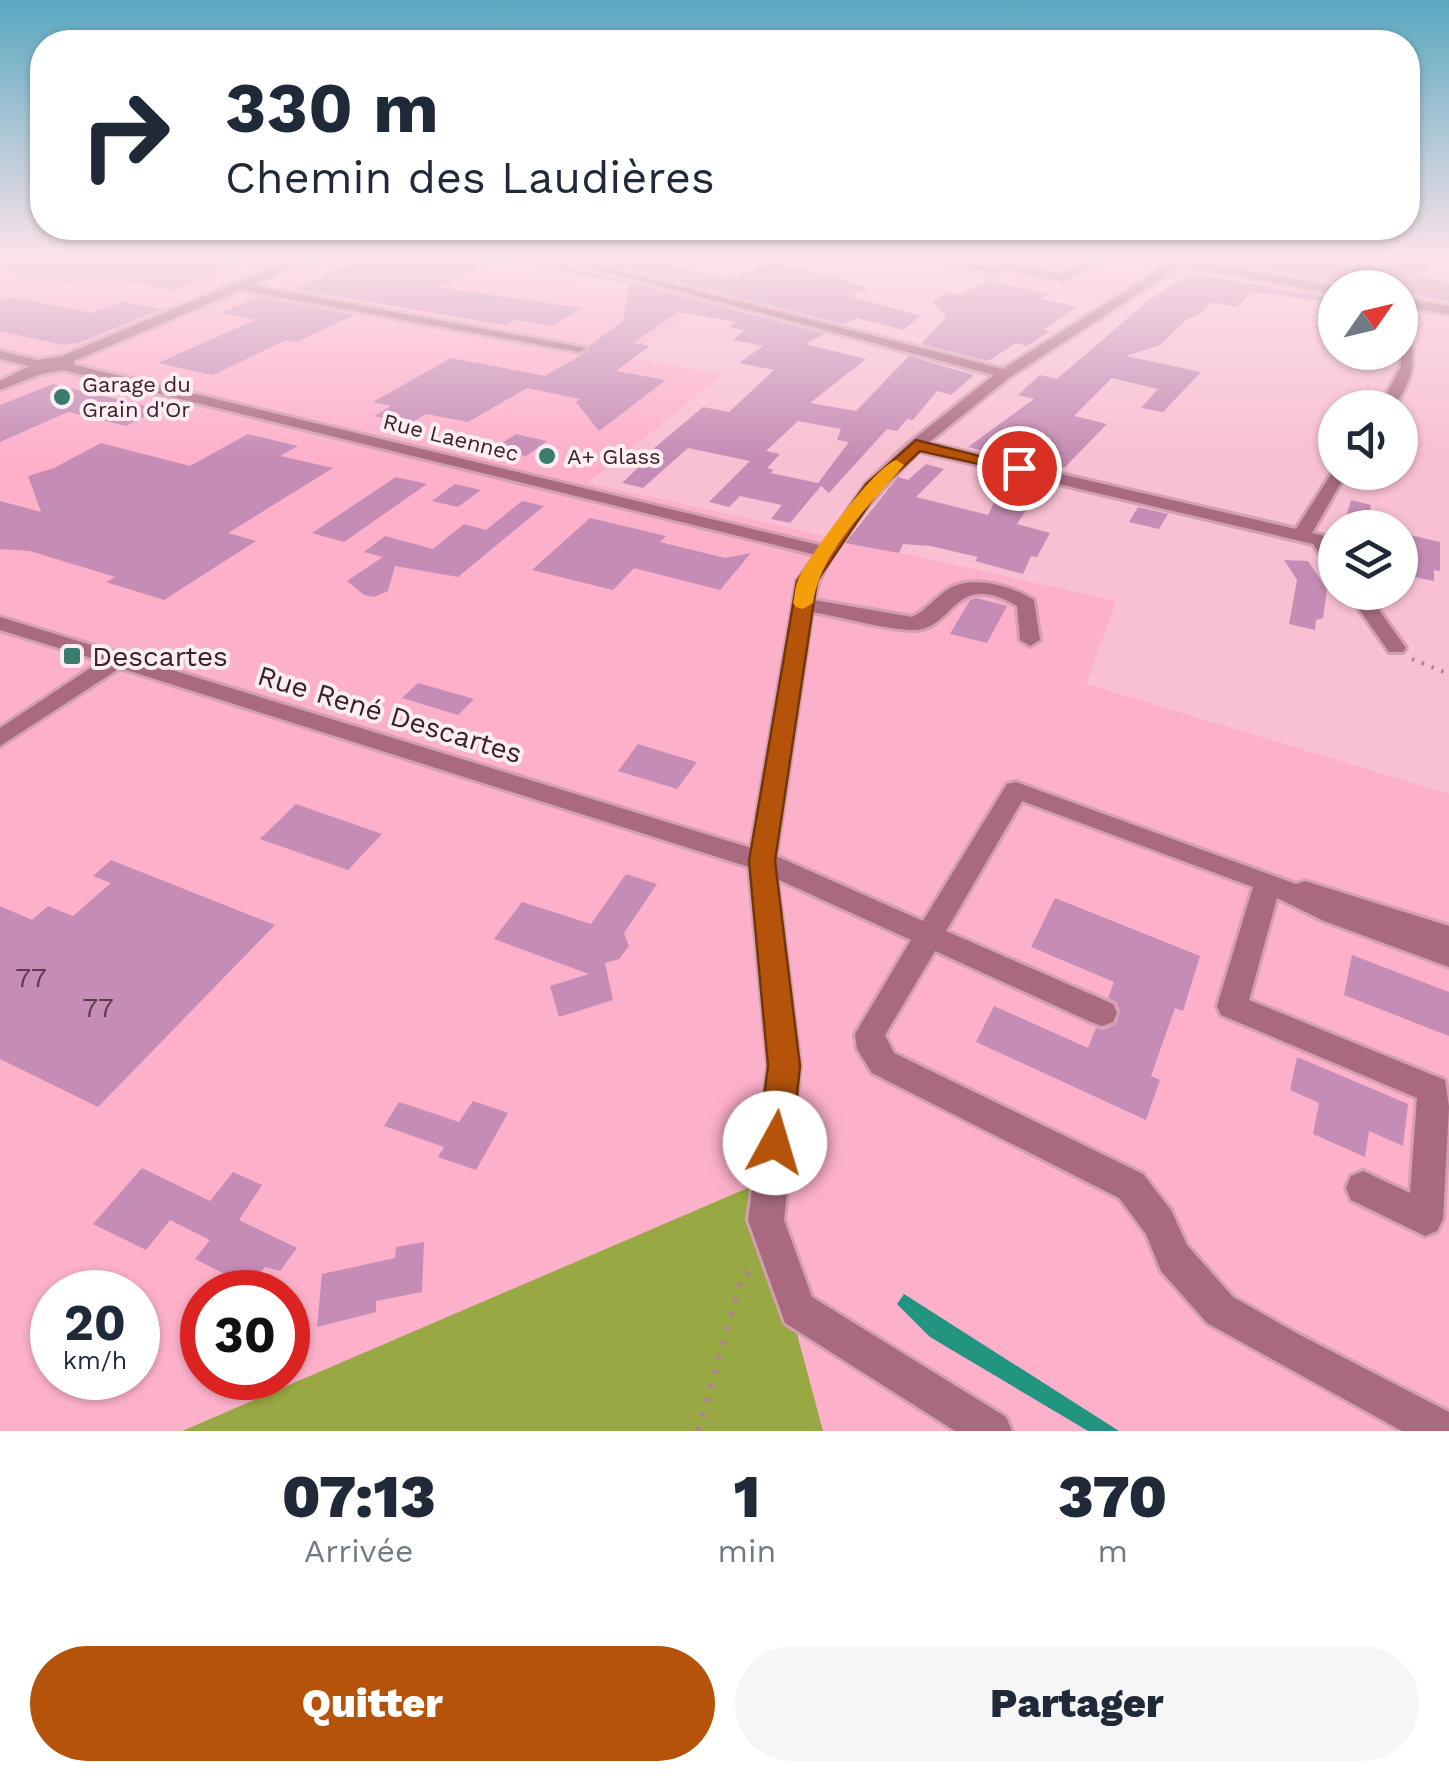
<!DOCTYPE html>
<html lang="fr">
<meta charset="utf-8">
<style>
:root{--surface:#fff;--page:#f6f6f7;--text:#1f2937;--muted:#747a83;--accent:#b45309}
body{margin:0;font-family:"Work Sans",sans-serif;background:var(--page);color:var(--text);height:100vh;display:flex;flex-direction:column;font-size:38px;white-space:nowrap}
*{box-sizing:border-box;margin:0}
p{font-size:32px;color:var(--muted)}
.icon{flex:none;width:55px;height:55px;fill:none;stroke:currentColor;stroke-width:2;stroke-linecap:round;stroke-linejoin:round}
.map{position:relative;height:1431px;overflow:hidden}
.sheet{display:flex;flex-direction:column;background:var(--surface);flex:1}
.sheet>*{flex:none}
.banner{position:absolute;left:30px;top:30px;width:1390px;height:210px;border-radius:40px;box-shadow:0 2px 8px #0004;background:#fff;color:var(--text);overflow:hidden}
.needle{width:65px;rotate:56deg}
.controls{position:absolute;left:1318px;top:270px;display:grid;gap:20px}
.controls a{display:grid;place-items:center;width:100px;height:100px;border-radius:50%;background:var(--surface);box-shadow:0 2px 8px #0004;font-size:50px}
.speed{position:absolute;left:30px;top:1270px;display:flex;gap:20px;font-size:50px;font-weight:700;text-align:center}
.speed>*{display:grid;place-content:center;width:130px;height:130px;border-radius:50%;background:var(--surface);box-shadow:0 2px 8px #0004;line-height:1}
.speed small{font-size:25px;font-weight:400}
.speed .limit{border:15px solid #d22;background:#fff;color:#111}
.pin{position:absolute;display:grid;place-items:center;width:85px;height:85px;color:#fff;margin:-42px;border:5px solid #fff;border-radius:50%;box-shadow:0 2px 10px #0007}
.me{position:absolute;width:110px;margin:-55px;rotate:6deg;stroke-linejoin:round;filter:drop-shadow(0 0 8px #0008)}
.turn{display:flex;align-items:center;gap:35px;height:210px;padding:0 30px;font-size:45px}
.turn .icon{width:130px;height:130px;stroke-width:2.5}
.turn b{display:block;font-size:70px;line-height:85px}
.eta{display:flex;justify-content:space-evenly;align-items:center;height:170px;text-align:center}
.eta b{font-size:60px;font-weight:800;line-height:70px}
.action{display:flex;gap:20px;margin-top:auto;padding:20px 30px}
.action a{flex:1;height:115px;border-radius:60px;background:var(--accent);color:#fff;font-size:40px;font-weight:800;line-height:115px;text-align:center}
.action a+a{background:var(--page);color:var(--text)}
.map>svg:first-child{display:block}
.built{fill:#fdb0ca;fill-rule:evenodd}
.forest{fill:#98a842}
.water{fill:#229581}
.building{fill:#c58db5;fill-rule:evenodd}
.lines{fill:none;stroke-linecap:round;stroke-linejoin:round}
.minor-casing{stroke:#d2a0b0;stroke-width:6}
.path-far2{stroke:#ae8291;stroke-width:2.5;stroke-dasharray:1 4;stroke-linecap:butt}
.path-far1{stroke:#ae8291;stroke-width:4;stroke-dasharray:2.5 8;stroke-linecap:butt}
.path{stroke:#ae8291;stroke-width:6;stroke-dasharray:4 11;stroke-linecap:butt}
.minor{fill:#a96a80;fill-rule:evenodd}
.route{fill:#b45309;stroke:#753606;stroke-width:2.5}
.slow{fill:#f59e0b}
.poi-dot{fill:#3a7c6e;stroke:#fdeef3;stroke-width:4}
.labels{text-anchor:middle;stroke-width:8;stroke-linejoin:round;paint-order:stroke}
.far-poi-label{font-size:22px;fill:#3b212a;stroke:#fdeef3;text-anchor:start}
.far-street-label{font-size:22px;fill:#3b212a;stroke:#fdeef3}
.poi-label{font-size:28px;fill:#3b212a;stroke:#fdeef3;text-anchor:start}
.street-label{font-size:28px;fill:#3b212a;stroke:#fdeef3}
.near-number-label{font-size:28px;fill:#5e3c4d}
</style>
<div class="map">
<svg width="1449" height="1431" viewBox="0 0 1449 1431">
<rect width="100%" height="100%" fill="#f8c0d2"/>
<!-- built -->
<g class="built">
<path d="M 0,258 L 467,258 L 699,312 L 624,356 L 723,375 L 588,483 L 1116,601 L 1086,684 L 1449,794 L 1449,1431 L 823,1431 L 757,1185 L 182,1431 L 0,1431 ZM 52,1292 L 138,1292 L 138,1378 L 52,1378 ZM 202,1292 L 288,1292 L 288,1378 L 202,1378 Z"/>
<polygon points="893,258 1174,258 1100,303"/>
</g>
<!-- forest -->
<polygon class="forest" points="757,1184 823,1431 182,1431"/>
<!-- water -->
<polygon class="water" points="904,1294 1119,1431 1088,1431 930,1337 897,1304"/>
<!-- building -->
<g class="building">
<polygon points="25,258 197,258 238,264 173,290 92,275 69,283 0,270 0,266"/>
<polygon points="365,258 498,258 439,287 582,308 553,326 514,320 505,325 282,287 294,289"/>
<path d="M 537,258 L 550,258 L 553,262 L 825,334 L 805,344 L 866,359 L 810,403 L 856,411 L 909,356 L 974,375 L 951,395 L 937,391 L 913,420 L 907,419 L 897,431 L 887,429 L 829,493 L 821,486 L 790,523 L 771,519 L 782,505 L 740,496 L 729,507 L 709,502 L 750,461 L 688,448 L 643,488 L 622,483 L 643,463 L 640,460 L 703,407 L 729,412 L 774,370 L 739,363 L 763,346 L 733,340 L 745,330 L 729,327 L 736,322 L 678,312 L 633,343 L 650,346 L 616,371 L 666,380 L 599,431 L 576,402 L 580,399 L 527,388 L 468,422 L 426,414 L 410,424 L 374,416 L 391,406 L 373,402 L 451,358 L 545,376 L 588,351 L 589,346 L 623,321 L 629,284 L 536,267 ZM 798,421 L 841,429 L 837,440 L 849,442 L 818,483 L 770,473 L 774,470 L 767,468 L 780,454 L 766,451 Z"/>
<polygon points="583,258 646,258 725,279 768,263 785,266 852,281 848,283 869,288 849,296 921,316 903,330 857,318 844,324"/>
<polygon points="1250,258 1334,258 1378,267 1394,259 1432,268 1415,275 1449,283 1449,302 1400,292 1400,288 1376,288 1348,280 1342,287 1340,283 1228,263"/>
<polygon points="1190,273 1334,298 1330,302 1252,292 1236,307 1212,302 1200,314 1186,320 1160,345 1126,356 1201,372 1163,412 1141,408 1158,389 1112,378 1074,416 1107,424 1065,467 1054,469 968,447 1034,399 1018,395 1040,375 1057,379 1150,299"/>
<polygon points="988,280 1050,294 1042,299 1077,307 1043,330 1050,331 1027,346 1016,343 988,361 921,344 946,317 932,301 948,292 960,295"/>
<polygon points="10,297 92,313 122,302 162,309 78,343 63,345 0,331 0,301"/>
<polygon points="258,297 354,315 297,342 286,340 213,375 158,363 255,320 220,313"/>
<polygon points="53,384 159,409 126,426 68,412 0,442 0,405"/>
<polygon points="248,434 298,446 280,456 333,468 228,533 256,541 164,600 106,582 115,577 30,551 0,549 0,501 41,512 28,476 54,468 101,443 190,466"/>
<polygon points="516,434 547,441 526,456 492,449"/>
<polygon points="926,464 944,469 916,497 988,515 994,503 1003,504 1020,479 1044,484 1017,524 1050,533 1037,557 1031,556 1023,574 975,561 978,557 930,546 903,544 899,553 845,543 898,477 908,480"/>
<polygon points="396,477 427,484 344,542 312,533"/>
<polygon points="455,484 481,490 458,507 432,501"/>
<polygon points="1351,500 1371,505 1365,528 1343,528"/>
<polygon points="522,501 544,506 458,577 395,566 388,591 374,597 364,595 347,581 383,557 364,552 385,536 433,549 464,524 486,530"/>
<polygon points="1138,507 1168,514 1159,529 1129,522"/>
<polygon points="590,518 666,536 660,542 725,558 751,553 720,590 634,568 613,590 532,570"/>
<polygon points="1410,535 1440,542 1440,571 1434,570 1434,581 1409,576"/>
<polygon points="1284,560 1308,561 1327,589 1323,618 1316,620 1315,630 1289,624 1297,580"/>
<polygon points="976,598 1007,606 987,643 950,634 970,600"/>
<polygon points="418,683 474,699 458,715 402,698"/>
<polygon points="638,744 670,754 697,762 677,789 618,771"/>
<polygon points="296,804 382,834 348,870 260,839"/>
<polygon points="111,860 275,925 98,1107 0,1059 0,906 32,920 48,906 73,916 111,883 93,876"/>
<polygon points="626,874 657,884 624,933 629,946 619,959 605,963 613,1000 559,1017 550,986 589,974 494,939 522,902 591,924"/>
<polygon points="1055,898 1200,956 1183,1011 1175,1008 1151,1076 1160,1080 1146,1120 976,1042 994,1006 1088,1048 1096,1028 1103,1030 1116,1024 1120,1011 1116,1002 1108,998 1114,982 1031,947"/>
<polygon points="1352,955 1449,992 1449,1036 1344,995"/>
<polygon points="1297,1057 1408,1104 1403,1146 1369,1131 1365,1157 1313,1134 1319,1103 1290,1090"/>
<polygon points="473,1101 508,1113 476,1170 438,1157 444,1147 384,1126 399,1102 459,1122"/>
<polygon points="142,1168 210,1201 233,1172 262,1185 239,1220 297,1248 280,1271 265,1267 250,1287 195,1259 210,1240 170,1220 146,1250 93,1224"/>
<polygon points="424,1242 422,1292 376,1301 376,1312 317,1327 322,1274 395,1258 396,1247"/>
</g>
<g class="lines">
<defs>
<g id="minor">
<path d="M 289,258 L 307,258 L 313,262 L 294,266 L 251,285 L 586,348 L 579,352 L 240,290 L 74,361 L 75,365 L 823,546 L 866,484 L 910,442 L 994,375 L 554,258 L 570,258 L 1003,369 L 1178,258 L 1339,287 L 1335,288 L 1335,294 L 1182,265 L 1010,377 L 928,443 L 1296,529 L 1335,468 L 1335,472 L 1347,472 L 1312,533 L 1325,536 L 1335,549 L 1335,568 L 1328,566 L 1313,544 L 919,451 C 885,484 821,553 814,600 L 912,617 C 927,610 936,596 950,588 C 974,575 1012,586 1034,600 L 1040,640 L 1030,646 L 1020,640 L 1017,606 C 952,568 955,631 913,630 C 880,629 844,617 812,612 L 776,856 L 923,921 L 1007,784 L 1016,782 L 1296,884 L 1305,881 L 1449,926 L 1449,967 L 1324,921 L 1277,898 L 1249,1000 L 1445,1080 L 1449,1107 L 1443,1219 L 1437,1231 L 1425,1236 L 1351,1200 L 1346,1188 L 1351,1176 L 1363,1171 L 1410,1193 L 1417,1098 L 1221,1015 L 1217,1006 L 1253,887 L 1022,801 L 946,931 L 1113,1004 L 1117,1013 L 1113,1022 L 1102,1026 L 1091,1022 L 935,951 L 885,1035 L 894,1053 L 1143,1174 L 1171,1210 L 1187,1245 L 1233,1297 L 1300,1335 L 1449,1412 L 1449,1431 L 1402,1431 L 1207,1323 L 1161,1271 L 1146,1234 L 1119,1198 L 872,1073 L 857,1049 L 855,1034 L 911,940 L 777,879 L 800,1066 L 784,1220 L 812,1297 L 1006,1417 L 1012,1431 L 955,1431 L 785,1323 L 748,1220 L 768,1066 L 749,867 L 120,668 L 0,746 L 0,728 L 101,661 L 0,630 L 0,617 L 751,848 L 797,581 L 816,555 L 63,370 L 41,374 L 0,390 L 0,381 L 29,366 L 0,359 L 0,351 L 38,360 L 62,356 L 278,265 L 278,261 Z"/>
<path d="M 919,258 C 943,257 965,266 988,266 C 1001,266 1014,258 1029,258 L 1015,265 L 1062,274 L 1093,258 L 1106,258 L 1064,281 L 1003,269 L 991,273 Z"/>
<path d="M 1400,298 L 1449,306 L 1449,314 L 1407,307 C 1410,355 1423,362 1394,408 L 1379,408 L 1401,366 Z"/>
<polygon points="1347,592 1366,592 1406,648 1403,652 1389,652"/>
</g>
</defs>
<!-- minor casing -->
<use href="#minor" class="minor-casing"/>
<!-- path-far2 -->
<polyline class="path-far2" points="672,273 713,258"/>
<!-- path-far1 -->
<polyline class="path-far1" points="1412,659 1449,674"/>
<!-- path -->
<polyline class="path" points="698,1431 742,1276 754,1269"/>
<!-- minor -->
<use href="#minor" class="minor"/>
</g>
<!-- sky -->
<linearGradient id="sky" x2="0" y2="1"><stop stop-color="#59a8bf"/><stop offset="0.56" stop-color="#fce3eb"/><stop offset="1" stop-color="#fce3eb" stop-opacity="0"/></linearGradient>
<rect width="1449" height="458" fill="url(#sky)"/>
<!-- route -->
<polygon class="route" points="916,440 1027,468 1019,473 920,451 878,491 817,581 775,861 800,1066 792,1143 787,1154 775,1159 763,1154 758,1143 768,1066 749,861 797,581 866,484"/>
<!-- slow -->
<path class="slow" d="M 896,460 L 904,465 C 871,505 821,549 813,603 L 803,609 L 796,607 L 793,603 C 795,596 795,587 798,580 C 808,556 874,468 896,460 Z"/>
<!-- markers -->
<g class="poi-dot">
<circle cx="62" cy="397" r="10"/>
<circle cx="547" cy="456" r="10"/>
<rect x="62" y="646" width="20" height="20" rx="5"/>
</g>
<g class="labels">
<!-- far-poi labels -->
<g class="far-poi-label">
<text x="82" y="392">Garage du<tspan x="82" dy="25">Grain d'Or</tspan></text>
<text x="567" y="464">A+ Glass</text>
</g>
<!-- far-street labels -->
<g class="far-street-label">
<text transform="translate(451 437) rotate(14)" y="8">Rue Laennec</text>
</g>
<!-- poi labels -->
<g class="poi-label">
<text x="92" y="666">Descartes</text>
</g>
<!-- street labels -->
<g class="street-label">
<text transform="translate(390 714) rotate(17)" y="10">Rue René Descartes</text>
</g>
<!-- near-number labels -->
<g class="near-number-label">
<text x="31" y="987">77</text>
<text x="98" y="1017">77</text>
</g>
</g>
</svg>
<div class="controls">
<a><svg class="needle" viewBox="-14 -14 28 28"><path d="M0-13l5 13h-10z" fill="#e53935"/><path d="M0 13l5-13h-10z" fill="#747a83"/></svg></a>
<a><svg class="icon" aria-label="sound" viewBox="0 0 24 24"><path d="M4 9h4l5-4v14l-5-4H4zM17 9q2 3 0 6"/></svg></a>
<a><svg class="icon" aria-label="layers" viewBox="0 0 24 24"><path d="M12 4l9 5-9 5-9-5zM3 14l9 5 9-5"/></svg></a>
</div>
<div class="speed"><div>20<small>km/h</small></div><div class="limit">30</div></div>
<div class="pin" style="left:1019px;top:468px;background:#d93025"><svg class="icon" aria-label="arrive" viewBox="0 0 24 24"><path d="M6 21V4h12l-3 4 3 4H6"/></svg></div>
<svg class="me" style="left:775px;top:1143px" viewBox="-20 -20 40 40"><circle r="19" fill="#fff"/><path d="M0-13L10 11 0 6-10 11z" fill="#b45309"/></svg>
<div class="banner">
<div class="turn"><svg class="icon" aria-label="right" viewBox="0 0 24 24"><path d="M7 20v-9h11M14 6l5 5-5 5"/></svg><div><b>330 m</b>Chemin des Laudières</div></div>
</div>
</div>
<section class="sheet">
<div class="eta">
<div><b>07:13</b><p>Arrivée</p></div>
<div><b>1</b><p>min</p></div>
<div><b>370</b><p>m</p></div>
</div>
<div class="action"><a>Quitter</a><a>Partager</a></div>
</section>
